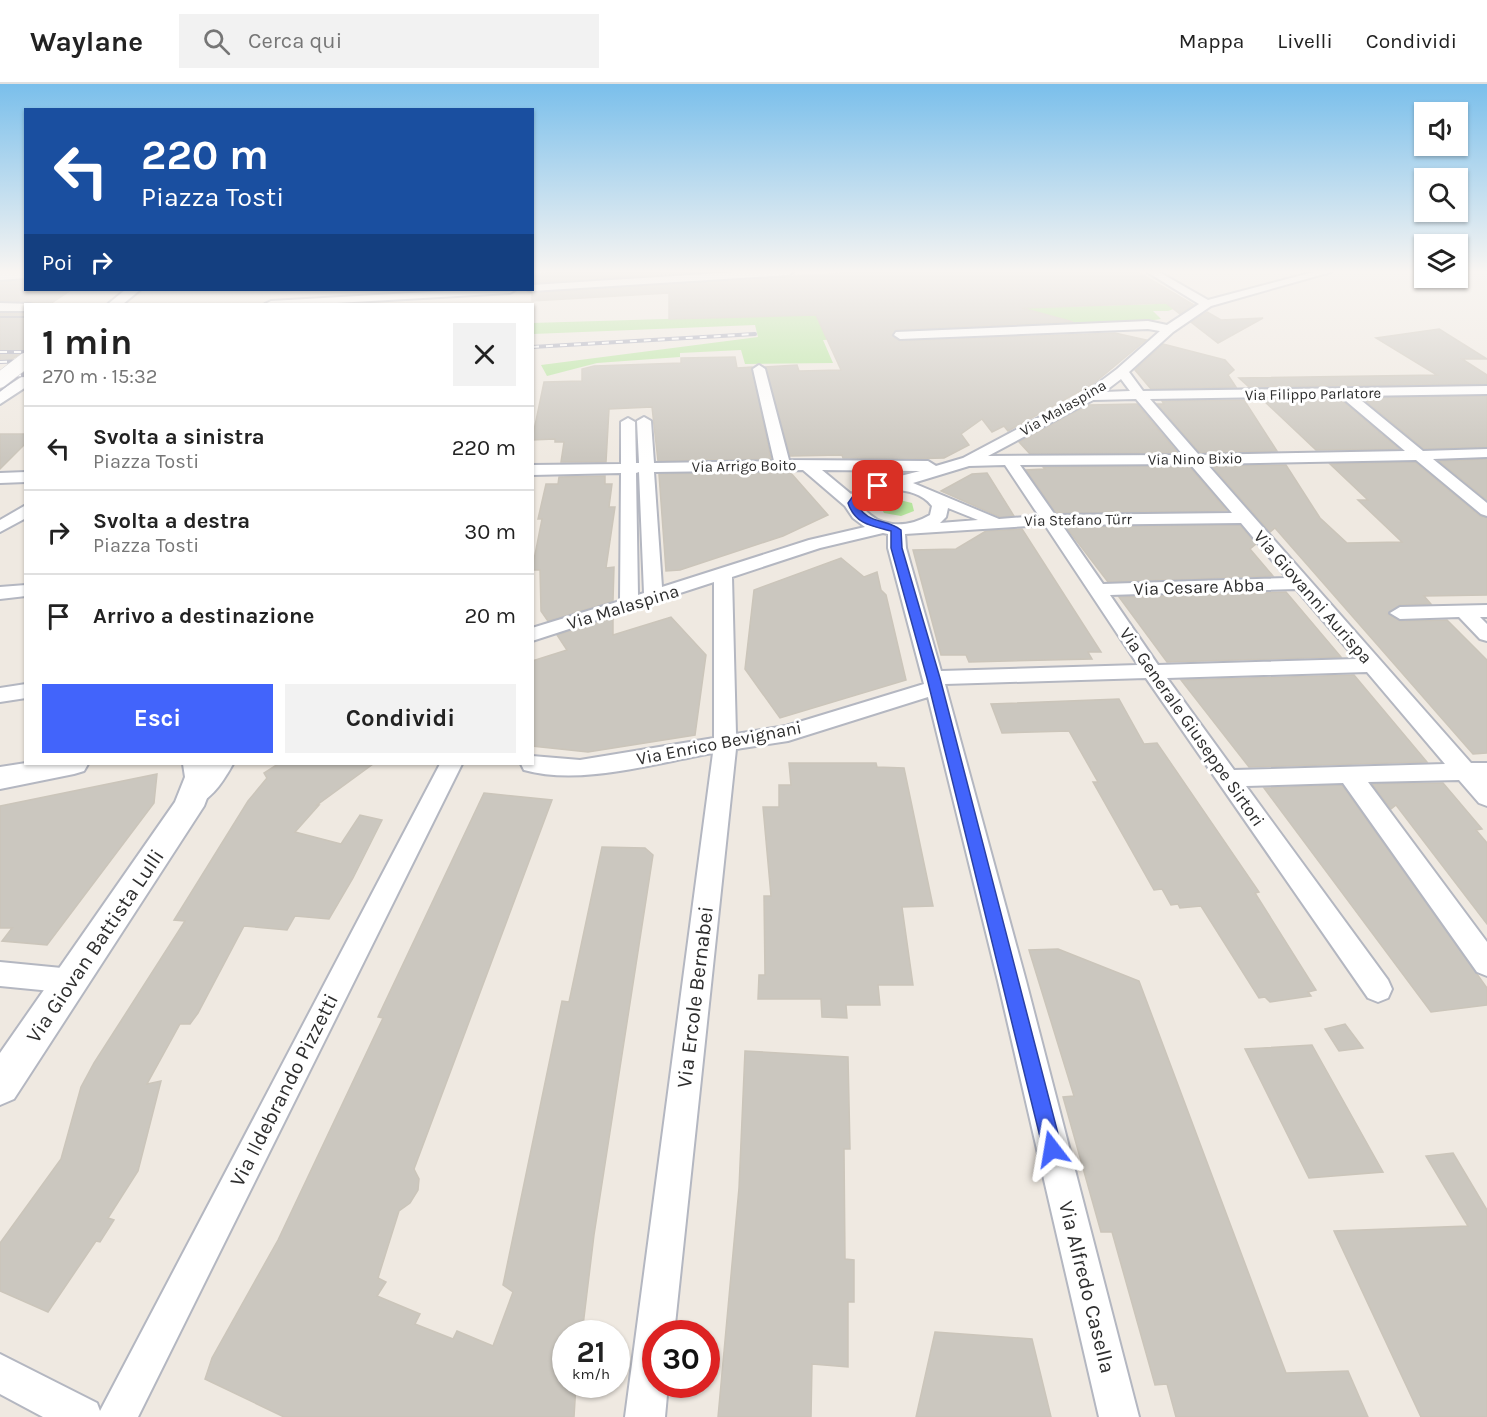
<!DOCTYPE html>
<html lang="it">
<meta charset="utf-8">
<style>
:root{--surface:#fff;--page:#f2f2f2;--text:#222;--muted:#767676;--line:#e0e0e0;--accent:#4264fb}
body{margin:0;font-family:Karla,sans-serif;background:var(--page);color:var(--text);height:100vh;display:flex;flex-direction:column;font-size:22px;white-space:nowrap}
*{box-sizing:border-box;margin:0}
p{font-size:20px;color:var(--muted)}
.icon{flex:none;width:33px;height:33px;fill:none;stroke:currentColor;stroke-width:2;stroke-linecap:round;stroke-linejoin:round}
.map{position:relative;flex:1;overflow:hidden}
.details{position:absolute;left:24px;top:219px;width:510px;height:462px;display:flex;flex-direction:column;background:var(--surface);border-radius:0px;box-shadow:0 2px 4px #0004}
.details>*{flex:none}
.guide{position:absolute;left:24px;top:24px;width:510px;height:183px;border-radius:0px;box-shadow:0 2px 4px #0004;background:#1a4fa0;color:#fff;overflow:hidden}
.fabs{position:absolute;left:1414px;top:18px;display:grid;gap:12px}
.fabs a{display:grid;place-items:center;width:54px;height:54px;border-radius:0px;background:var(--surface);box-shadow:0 2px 4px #0004;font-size:30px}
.speed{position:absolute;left:552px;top:1236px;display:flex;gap:12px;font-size:30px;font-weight:700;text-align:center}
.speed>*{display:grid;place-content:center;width:78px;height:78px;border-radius:50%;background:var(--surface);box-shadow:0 2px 4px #0004;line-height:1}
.speed small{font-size:15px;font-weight:400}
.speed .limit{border:9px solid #d22;background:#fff;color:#111}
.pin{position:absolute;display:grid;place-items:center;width:51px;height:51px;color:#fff;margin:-26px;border-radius:12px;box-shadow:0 3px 9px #0006}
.me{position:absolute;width:66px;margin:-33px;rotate:346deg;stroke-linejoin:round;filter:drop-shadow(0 0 4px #0008)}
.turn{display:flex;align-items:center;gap:21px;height:126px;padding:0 18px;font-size:27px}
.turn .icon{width:78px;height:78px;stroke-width:2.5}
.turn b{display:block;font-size:42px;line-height:51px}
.then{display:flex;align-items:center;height:57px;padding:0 18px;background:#0003;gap:12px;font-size:22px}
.round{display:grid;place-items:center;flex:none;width:63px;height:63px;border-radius:0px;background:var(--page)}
.headline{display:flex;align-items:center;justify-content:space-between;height:102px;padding:0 18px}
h1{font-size:36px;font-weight:700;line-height:45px}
.button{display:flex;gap:12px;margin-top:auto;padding:12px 18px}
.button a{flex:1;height:69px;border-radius:0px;background:var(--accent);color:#fff;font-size:24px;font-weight:700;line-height:69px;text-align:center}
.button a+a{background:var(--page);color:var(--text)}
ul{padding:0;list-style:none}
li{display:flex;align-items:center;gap:18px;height:84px;padding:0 18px;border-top:2px solid var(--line)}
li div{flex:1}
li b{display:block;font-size:22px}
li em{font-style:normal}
header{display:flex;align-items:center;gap:36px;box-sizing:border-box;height:84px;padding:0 30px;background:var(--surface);border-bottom:2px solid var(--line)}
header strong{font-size:28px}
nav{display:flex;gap:33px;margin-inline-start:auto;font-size:21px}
.search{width:420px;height:54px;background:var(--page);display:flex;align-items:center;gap:15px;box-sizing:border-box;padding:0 21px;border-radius:0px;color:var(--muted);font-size:22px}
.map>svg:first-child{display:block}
.green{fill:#b6e59e}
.building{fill:#cbc7bf;stroke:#cbc5ba;stroke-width:1.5}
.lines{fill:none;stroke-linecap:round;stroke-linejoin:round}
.minor-casing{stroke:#b4b7c1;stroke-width:4}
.tertiary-casing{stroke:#b4b7c1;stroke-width:4}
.minor{fill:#fff;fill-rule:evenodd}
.tertiary{fill:#fff;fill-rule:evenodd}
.tram{stroke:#a3a6b8;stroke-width:1.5}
.rail-casing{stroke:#a3a6b8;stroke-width:4}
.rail{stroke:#fff;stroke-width:2;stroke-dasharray:7;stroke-linecap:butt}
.tertiary-bridge-casing{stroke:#b4b7c1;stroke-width:16;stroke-linecap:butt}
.tertiary-bridge{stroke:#fff;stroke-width:15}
.route{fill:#4264fb;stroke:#2b41a3;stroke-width:1.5}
.labels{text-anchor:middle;stroke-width:6;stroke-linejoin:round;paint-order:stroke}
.far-street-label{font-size:15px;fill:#2e2e2e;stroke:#fff}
.street-label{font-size:18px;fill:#2e2e2e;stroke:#fff}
.near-street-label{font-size:21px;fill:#2e2e2e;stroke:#fff}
</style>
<header>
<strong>Waylane</strong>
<div class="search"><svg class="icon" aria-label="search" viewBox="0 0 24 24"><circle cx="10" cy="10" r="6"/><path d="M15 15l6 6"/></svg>Cerca qui</div>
<nav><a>Mappa</a><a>Livelli</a><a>Condividi</a></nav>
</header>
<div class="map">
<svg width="1487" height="1333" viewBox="0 0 1487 1333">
<rect width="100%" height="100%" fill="#efe9e1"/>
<!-- green -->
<g class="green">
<polygon points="1190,219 1168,227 1153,227 1161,235 1128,240 885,249 886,253 823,256 833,279 745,280 741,266 680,269 680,273 597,279 547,292 541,281 758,253 755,241 533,250 532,239"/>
<polygon points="891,414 912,419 914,427 901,432 884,429 879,420"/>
</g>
<!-- building -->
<g class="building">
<polygon points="580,188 703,188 532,199 532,190"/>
<polygon points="862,188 1138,188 1194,221 1180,230 1166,219 1022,224 1073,238 896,246 892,251 900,257 1115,249 1146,256 1093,300 1008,347 1004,342 992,348 982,335 961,350 969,361 944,374 906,375 843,374 842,371 790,372 765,283 797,281 799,287 841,286 816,231 669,235 669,209 532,217 532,209"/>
<polygon points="26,196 26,206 71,206 50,220 0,217 0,198"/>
<polygon points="1207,228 1221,236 1263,234 1218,259 1191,238"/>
<polygon points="0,229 26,229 26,266 9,277 0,277"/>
<polygon points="1439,245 1487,275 1462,275 1487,291 1487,300 1249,303 1239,294 1437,291 1376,254"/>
<polygon points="1163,260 1225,276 1234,286 1228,291 1236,303 1151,305 1135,286"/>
<polygon points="735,273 737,284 752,283 771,375 658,377 652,323 609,325 606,378 561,378 564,358 555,358 555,355 532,356 544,298 582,297 582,285 594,282 681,279 681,274"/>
<polygon points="1487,312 1487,363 1424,365 1362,314"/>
<polygon points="1339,314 1399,365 1316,366 1262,315"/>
<polygon points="1244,316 1277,367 1200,369 1157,320 1164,320 1162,317"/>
<polygon points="1137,320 1178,369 1030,370 1019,358 1088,321"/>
<polygon points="0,350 26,350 26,359 0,385"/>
<polygon points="1487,375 1487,416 1439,377"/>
<polygon points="1415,378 1480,432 1487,434 1487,511 1424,512 1431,520 1400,521 1388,530 1400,537 1447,536 1487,576 1487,669 1473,670 1275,444 1270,448 1212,382 1286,381 1320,434 1347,459 1402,458 1358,416 1368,416 1330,380"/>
<polygon points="1189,382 1227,427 1056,429 1026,386 1045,385 1043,383"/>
<polygon points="790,388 828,431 783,452 680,486 666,487 659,390"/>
<polygon points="987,389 1014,432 1000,433 941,407 972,390"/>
<polygon points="605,392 605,400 612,400 609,423 615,423 606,484 614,483 613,517 548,537 541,527 540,486 532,486 542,435 538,435 546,400 558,400 559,393"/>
<polygon points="1240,441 1256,460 1250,465 1273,492 1108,498 1066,443"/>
<polygon points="1022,445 1101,568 1088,568 1092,575 969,578 966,571 941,571 913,466 956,465 986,447"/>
<polygon points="841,474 864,493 877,488 881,506 886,511 906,596 780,634 745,585 754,506"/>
<polygon points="1286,508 1341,573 1167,578 1119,513"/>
<polygon points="613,533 613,551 671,533 706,571 695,651 588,668 532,662 532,577 567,566 557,551"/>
<polygon points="1354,591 1427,678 1249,683 1181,596"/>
<polygon points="1119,615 1144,660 1157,659 1259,808 1255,809 1316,906 1308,908 1311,912 1270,918 1265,913 1259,914 1201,822 1180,824 1178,820 1171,821 1162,805 1154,806 1093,698 1098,698 1069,647 1002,649 991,620"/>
<polygon points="789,679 876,679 877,683 904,684 933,822 902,823 913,901 878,901 880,921 846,921 847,934 822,933 821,915 758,915 759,891 765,891 764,812 771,812 763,723 779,723 779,701 791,701"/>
<polygon points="278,680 373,680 317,721 319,721 295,748 341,760 360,731 382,736 353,794 329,835 295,832 287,846 244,842 198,929 190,940 180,940 147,1000 161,997 138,1087 108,1134 114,1136 100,1158 96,1157 48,1228 0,1207 0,1159 61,1075 81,1003 94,979 185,837 174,836 248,717 267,694 264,689"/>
<polygon points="157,690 154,719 47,861 2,857 12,844 0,844 0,722"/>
<polygon points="1443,699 1482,745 1476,746 1487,759 1487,840 1396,721 1391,725 1372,700"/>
<polygon points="1342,701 1487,904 1487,921 1431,928 1264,704"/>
<polygon points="484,709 552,716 414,1085 419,1095 418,1106 410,1119 399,1127 378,1194 386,1198 377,1212 420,1230 415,1240 453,1255 457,1247 493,1262 513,1208 503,1201 562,917 569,918 602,763 645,764 653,771 594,1151 582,1250 566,1250 566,1300 576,1300 574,1333 284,1333 205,1295 212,1274 278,1156 383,934 378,933"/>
<polygon points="1058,865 1139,897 1286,1289 1348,1287 1368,1333 1176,1333 1167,1300 1155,1301 1112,1148 1101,1148 1063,1013 1074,1012 1029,866"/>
<polygon points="1345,940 1363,964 1339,967 1325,945"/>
<polygon points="1312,961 1383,1088 1309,1094 1245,965"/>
<polygon points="745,967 848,973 850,1065 844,1065 845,1175 854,1176 854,1218 848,1218 848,1283 812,1280 811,1333 718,1333 739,1104"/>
<polygon points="1453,1069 1487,1126 1487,1333 1421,1333 1334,1147 1468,1142 1426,1072"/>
<polygon points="935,1248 1032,1255 1051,1333 916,1333"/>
</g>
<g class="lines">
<defs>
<g id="minor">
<polygon points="738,188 793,188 788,191 532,207 528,206 532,206 532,201"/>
<path d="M 1147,188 L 1159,188 L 1208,216 L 1314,188 L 1331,188 L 1211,222 L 1173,248 L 1129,288 L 1143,307 L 1487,302 L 1487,310 L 1356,312 L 1423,367 L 1487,365 L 1487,373 L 1433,375 L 1487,419 L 1487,432 L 1481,430 L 1416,376 L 1207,380 L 1471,679 L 1487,679 L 1487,722 L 1479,719 L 1459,696 L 1368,698 L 1487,858 L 1487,892 L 1477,888 L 1343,699 L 1246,702 L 1388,896 L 1392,905 L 1388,914 L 1378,918 L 1368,914 L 1146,594 L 945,600 L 1026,897 L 1139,1333 L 1099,1333 L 998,897 L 928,613 L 788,657 L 736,665 L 674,1250 L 656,1250 L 656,1300 L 668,1300 L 665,1333 L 625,1333 L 713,669 C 655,679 581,702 524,686 L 521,680 L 532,680 L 532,672 L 580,676 L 714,654 L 714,498 L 532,557 L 532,544 L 620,517 L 621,389 L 532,391 L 532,381 L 621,380 L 621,338 L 628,334 L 635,338 L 636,379 L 639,379 L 637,337 L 644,333 L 651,337 L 654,379 L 774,377 L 753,285 L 759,281 L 765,285 L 789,376 L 928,377 L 936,382 L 963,374 L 1085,309 L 1117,285 L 1160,247 L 1148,245 L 900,255 L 894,251 L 896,248 L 1148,237 L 1167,241 L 1199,220 ZM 1121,295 L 1130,307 L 1104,308 ZM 1340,312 L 1405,367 L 1199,371 L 1150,315 ZM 1136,315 L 1183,371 L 988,372 L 1093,316 ZM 1190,380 L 1232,429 L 1055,431 L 1020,381 ZM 1005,381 L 1039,432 L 999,435 L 913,399 L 969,382 ZM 803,386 L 845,422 L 853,434 L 865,443 L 809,456 L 662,503 L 654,388 ZM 822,386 L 920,387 L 869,400 L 851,410 ZM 639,388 L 644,509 L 638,511 L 636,389 ZM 892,405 C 908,407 922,409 932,422 L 930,431 C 906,445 876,445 860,419 C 870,410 879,406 892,405 ZM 948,424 L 978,436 L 940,439 L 946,433 ZM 1241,439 L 1287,494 L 1103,500 L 1062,441 ZM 1045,441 L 1138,581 L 941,587 L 906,464 L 905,450 ZM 883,449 L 888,450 L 888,464 L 924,600 L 786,642 L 736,650 L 732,493 L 820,464 ZM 1296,505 L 1356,575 L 1158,581 L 1110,511 ZM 1367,588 L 1445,680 L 1234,686 L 1167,594 Z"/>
<polygon points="463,206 515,206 510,209 319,220 265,220 271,217"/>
<polygon points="26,388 26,398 0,399 0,389"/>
<polygon points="26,421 26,434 0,448 0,436"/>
<polygon points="26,501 26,512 0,515 0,503"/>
<polygon points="1487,521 1487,533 1480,533 1487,540 1487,557 1480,555 1459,533 1400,535 1390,529 1400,523"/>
<polygon points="26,600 26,614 0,618 0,604"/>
<path d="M 210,680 L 233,680 C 224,696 207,725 187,719 L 183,713 Z"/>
<polygon points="440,680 462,680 138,1333 43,1333 0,1310 0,1270 97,1319 100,1327"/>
<polygon points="0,878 72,885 82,888 86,897 82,906 72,909 0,902"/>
</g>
<g id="tertiary">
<polygon points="0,188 26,188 26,194 0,196"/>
<polygon points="125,206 140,206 123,220 108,220"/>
<polygon points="0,219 31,220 26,220 26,227 0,227"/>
<polygon points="26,290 26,303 0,320 0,307"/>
<polygon points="26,679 26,680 88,680 84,687 74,690 0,705 0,683"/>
<polygon points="183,680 211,680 215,693 204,722 14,1015 0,1021 0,969 175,718 185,693"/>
</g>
</defs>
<!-- minor casing -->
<use href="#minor" class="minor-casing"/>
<!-- tertiary casing -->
<use href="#tertiary" class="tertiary-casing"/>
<!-- minor -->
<use href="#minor" class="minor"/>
<!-- tertiary -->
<use href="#tertiary" class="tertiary"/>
<!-- tram -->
<g class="tram">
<polyline points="0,233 26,233"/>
<polyline points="0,307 26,287"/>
</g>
<defs>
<g id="rail">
<polyline points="532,263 755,250"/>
<polyline points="0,268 26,268"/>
<polyline points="0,278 26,277"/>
<polyline points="0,292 26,291"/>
</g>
</defs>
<!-- rail casing -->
<use href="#rail" class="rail-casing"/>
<!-- rail -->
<use href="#rail" class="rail"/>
<defs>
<polyline id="tertiary-bridge" points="0,296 26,276"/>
</defs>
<!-- tertiary-bridge casing -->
<use href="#tertiary-bridge" class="tertiary-bridge-casing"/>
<!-- tertiary-bridge -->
<use href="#tertiary-bridge" class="tertiary-bridge"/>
</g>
<!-- sky -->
<linearGradient id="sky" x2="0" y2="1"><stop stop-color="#7abfeb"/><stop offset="0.5" stop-color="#f8f5f2"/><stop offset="1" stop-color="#f8f5f2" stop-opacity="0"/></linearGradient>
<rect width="1487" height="375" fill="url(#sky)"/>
<!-- route -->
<path class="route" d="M 875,400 L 883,402 L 861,414 L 857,419 C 866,441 886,434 901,446 L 902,464 L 940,594 L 1062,1065 L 1059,1072 L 1052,1075 L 1045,1072 L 1043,1065 L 927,594 L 891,464 L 891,447 C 871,442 855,440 848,419 L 855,409 Z"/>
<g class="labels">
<!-- far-street labels -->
<g class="far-street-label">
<text transform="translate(1313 310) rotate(-1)" y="5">Via Filippo Parlatore</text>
<text transform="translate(1063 324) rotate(-30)" y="5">Via Malaspina</text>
<text transform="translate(1195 375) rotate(-1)" y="5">Via Nino Bixio</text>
<text transform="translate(744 382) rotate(-1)" y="5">Via Arrigo Boito</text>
<text transform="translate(1078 436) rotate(-1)" y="5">Via Stefano Türr</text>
</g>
<!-- street labels -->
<g class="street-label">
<text transform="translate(1199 503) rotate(-2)" y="6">Via Cesare Abba</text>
<text transform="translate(1313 513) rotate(49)" y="6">Via Giovanni Aurispa</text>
<text transform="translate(623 523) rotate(-17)" y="6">Via Malaspina</text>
<text transform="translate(1192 643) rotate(55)" y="6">Via Generale Giuseppe Sirtori</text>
<text transform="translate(719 659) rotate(-11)" y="6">Via Enrico Bevignani</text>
</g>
<!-- near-street labels -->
<g class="near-street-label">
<text transform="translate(95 862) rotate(-56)" y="7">Via Giovan Battista Lulli</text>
<text transform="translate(695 913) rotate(-83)" y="7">Via Ercole Bernabei</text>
<text transform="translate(284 1006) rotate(-63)" y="7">Via Ildebrando Pizzetti</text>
<text transform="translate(1087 1203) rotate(76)" y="7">Via Alfredo Casella</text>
</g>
</g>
</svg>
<div class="fabs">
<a><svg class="icon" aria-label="sound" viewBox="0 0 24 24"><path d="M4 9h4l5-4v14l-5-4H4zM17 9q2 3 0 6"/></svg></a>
<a><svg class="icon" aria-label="search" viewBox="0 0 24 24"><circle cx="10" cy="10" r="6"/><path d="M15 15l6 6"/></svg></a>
<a><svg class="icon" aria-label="layers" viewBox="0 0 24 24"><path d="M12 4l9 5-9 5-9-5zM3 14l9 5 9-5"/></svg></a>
</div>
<div class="speed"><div>21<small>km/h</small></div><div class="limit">30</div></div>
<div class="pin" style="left:878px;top:402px;background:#d93025"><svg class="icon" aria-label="arrive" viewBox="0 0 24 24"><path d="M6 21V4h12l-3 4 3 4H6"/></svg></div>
<svg class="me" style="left:1052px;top:1065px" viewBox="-20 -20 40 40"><path d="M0-17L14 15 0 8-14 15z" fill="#4264fb" stroke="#fff" stroke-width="4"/></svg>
<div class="guide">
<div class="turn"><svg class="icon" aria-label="left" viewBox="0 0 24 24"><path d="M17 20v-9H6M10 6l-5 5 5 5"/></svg><div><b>220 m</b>Piazza Tosti</div></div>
<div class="then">Poi<svg class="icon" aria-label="right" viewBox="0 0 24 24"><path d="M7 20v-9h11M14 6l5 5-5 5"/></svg></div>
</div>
<section class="details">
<div class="headline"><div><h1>1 min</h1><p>270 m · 15:32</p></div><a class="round"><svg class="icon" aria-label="close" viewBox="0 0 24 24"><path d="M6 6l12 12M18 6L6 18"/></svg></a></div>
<ul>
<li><svg class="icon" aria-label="left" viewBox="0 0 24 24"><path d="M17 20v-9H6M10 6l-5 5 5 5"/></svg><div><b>Svolta a sinistra</b><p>Piazza Tosti</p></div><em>220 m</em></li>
<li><svg class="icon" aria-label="right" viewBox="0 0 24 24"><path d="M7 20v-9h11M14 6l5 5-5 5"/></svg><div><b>Svolta a destra</b><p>Piazza Tosti</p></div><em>30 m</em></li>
<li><svg class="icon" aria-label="arrive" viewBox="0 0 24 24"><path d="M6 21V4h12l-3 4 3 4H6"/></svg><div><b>Arrivo a destinazione</b></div><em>20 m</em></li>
</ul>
<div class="button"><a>Esci</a><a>Condividi</a></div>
</section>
</div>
